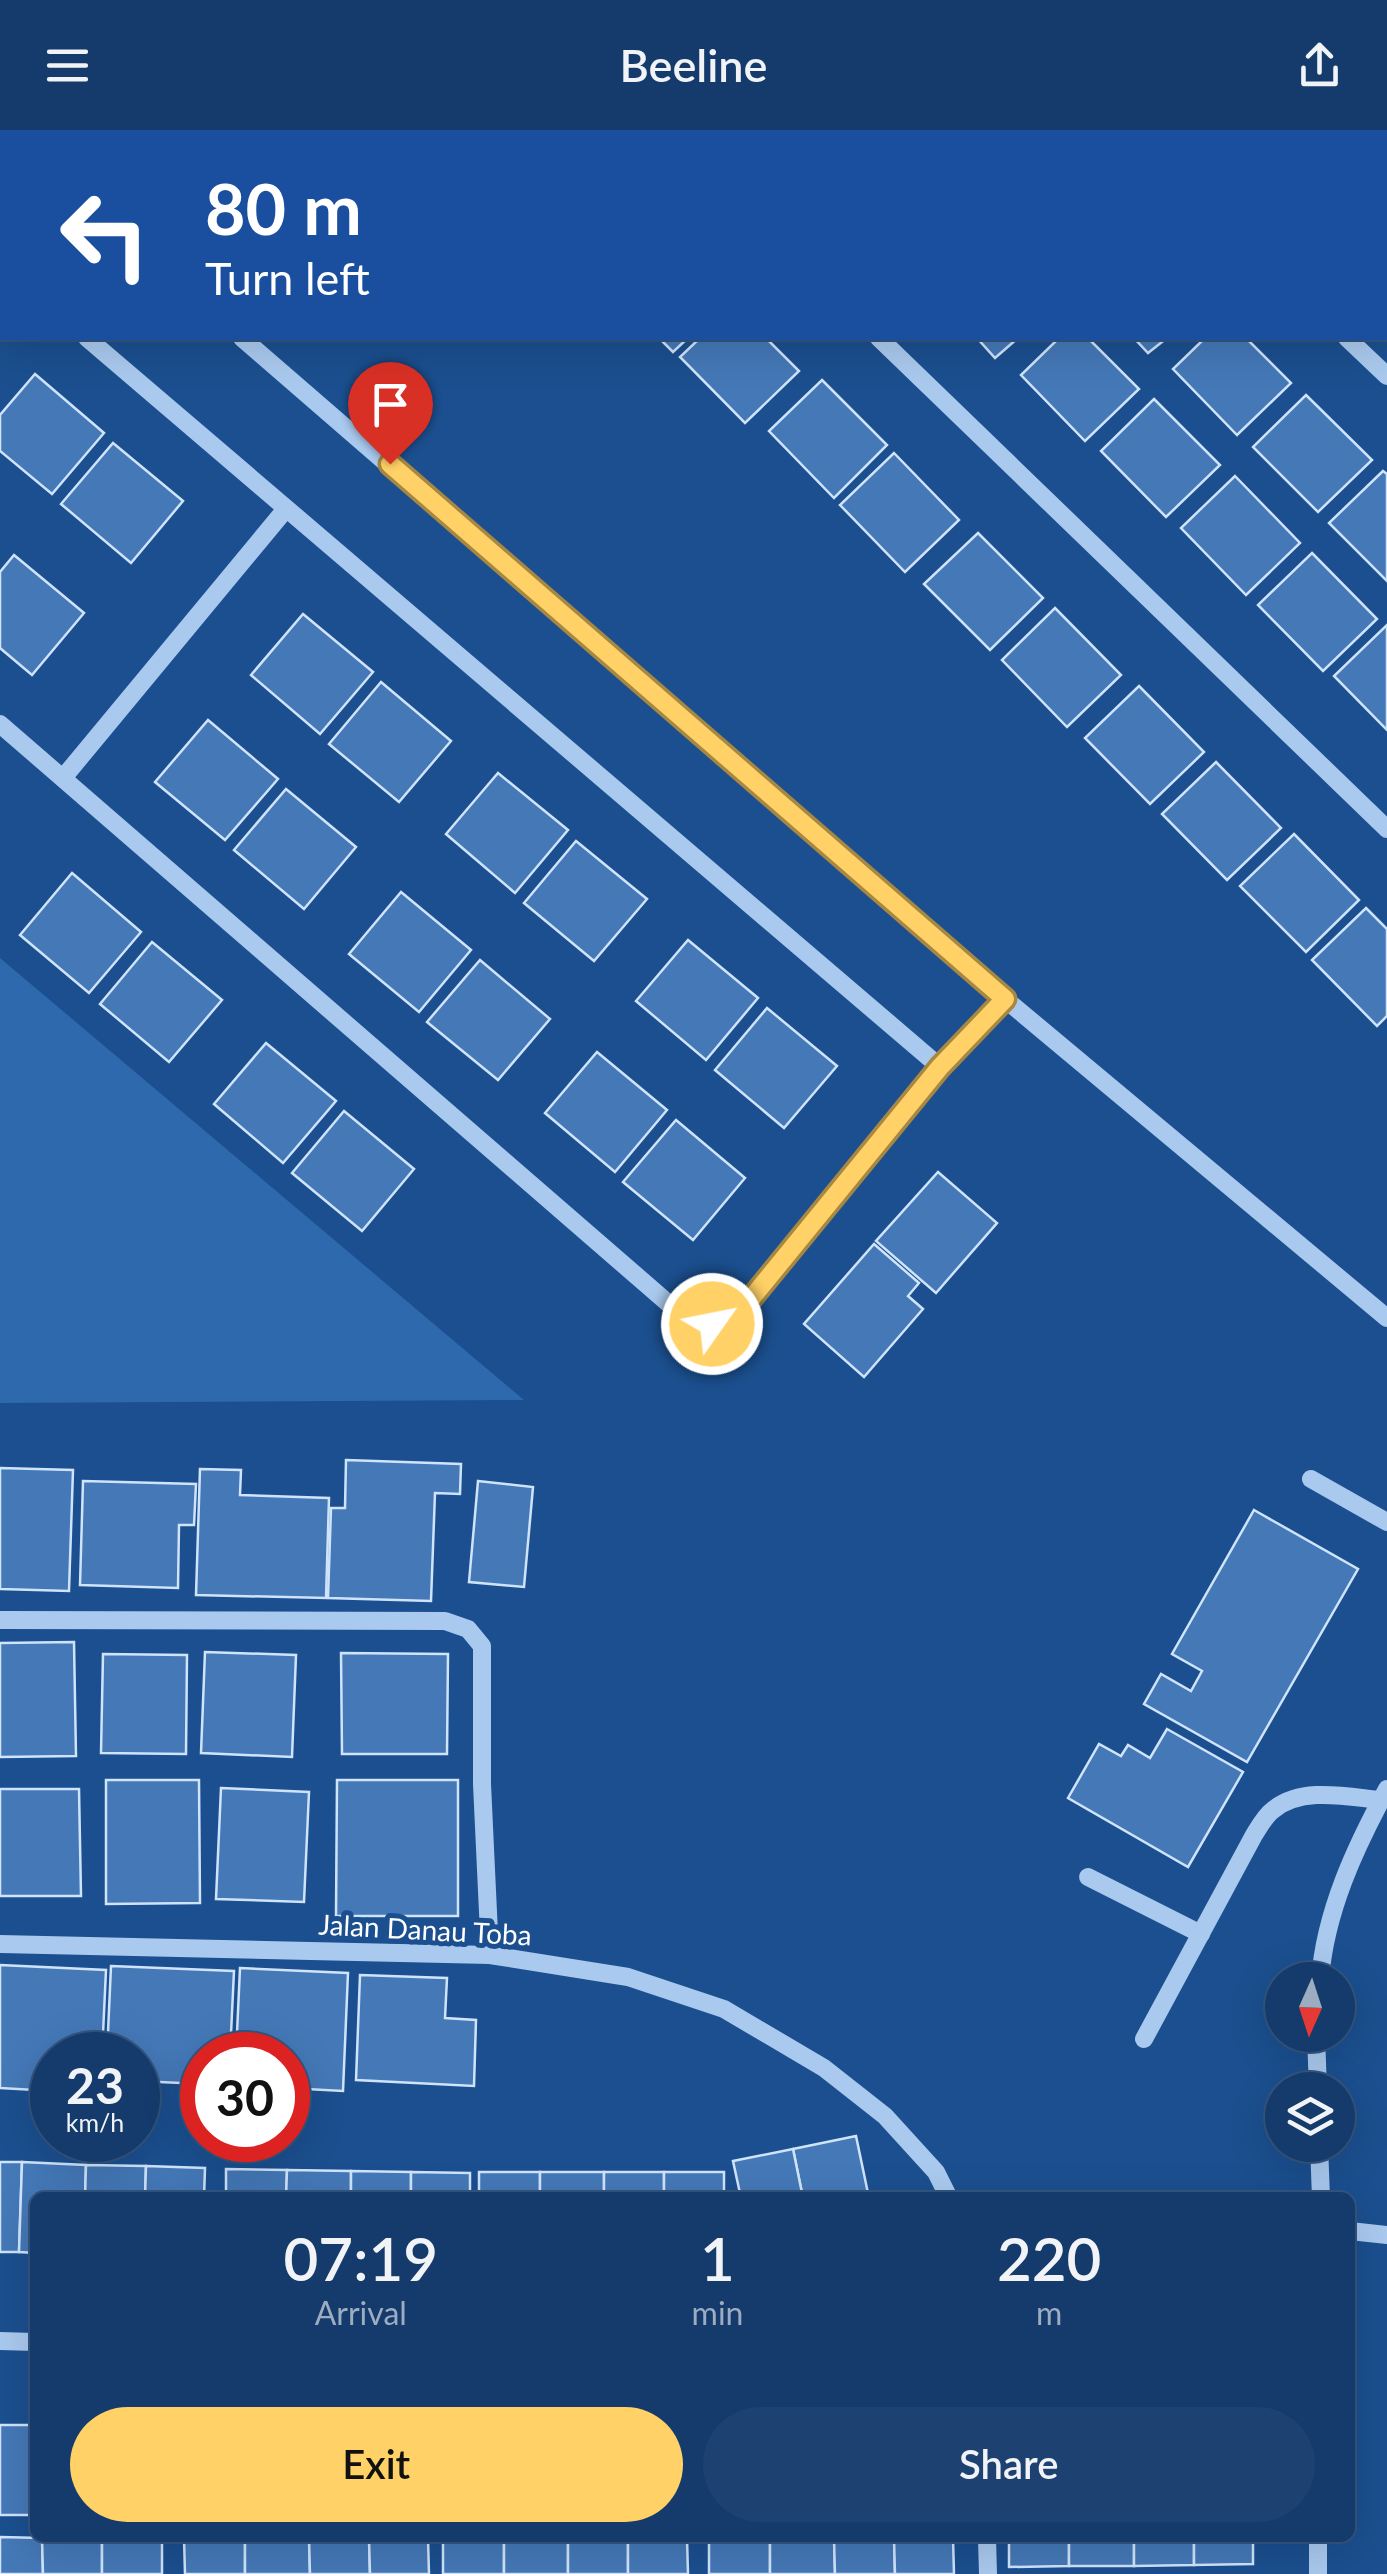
<!DOCTYPE html>
<style>
:root{--surface:#143b6b;--page:#1d4271;--text:#f1f3f6;--muted:#9dadc1;--line:#33557e;--accent:#ffd166}
body{margin:0;font-family:Lato,sans-serif;background:var(--page);color:var(--text);height:100vh;display:flex;flex-direction:column;font-size:38px;white-space:nowrap}
*{box-sizing:border-box;margin:0}
p{font-size:32px;color:var(--muted)}
.icon{flex:none;width:55px;height:55px;fill:none;stroke:currentColor;stroke-width:2;stroke-linecap:round;stroke-linejoin:round}
.map{position:relative;flex:1;overflow:hidden}
.side{position:absolute;left:30px;top:2062px;width:1325px;height:350px;display:flex;flex-direction:column;background:var(--surface);border-radius:15px;box-shadow:0 10px 40px #0002,0 0 0 2px var(--line)}
.side>*{flex:none}
.top-card{position:absolute;left:0px;top:0px;width:1388px;height:210px;box-shadow:0 10px 40px #0002,0 0 0 2px var(--line);background:#1a4fa0;color:#fff;overflow:hidden}
.needle{width:65px;rotate:183deg}
.fabs{position:absolute;left:1265px;top:1832px;display:grid;gap:20px}
.fabs a{display:grid;place-items:center;width:90px;height:90px;border-radius:50%;background:var(--surface);box-shadow:0 10px 40px #0002,0 0 0 2px var(--line);font-size:50px}
.speed{position:absolute;left:30px;top:1902px;display:flex;gap:20px;font-size:50px;font-weight:700;text-align:center}
.speed>*{display:grid;place-content:center;width:130px;height:130px;border-radius:50%;background:var(--surface);box-shadow:0 10px 40px #0002,0 0 0 2px var(--line);line-height:1}
.speed small{font-size:25px;font-weight:400}
.speed .limit{border:15px solid #d22;background:#fff;color:#111}
.pin{position:absolute;display:grid;place-items:center;width:85px;height:85px;color:#fff;margin:-102px -42px;border-radius:50% 50% 50% 0;rotate:-45deg;box-shadow:0 0 10px #0007}
.pin .icon{rotate:45deg}
.me{position:absolute;width:110px;margin:-55px;rotate:57deg;stroke-linejoin:round;filter:drop-shadow(0 0 8px #0008)}
.turn{display:flex;align-items:center;gap:35px;height:210px;padding:0 40px;font-size:45px}
.turn .icon{width:130px;height:130px;stroke-width:2.5}
.turn b{display:block;font-size:70px;line-height:85px}
.eta{display:flex;justify-content:space-evenly;align-items:center;height:170px;text-align:center}
.eta b{font-size:60px;font-weight:600;line-height:70px}
.cta{display:flex;gap:20px;margin-top:auto;padding:20px 40px}
.cta a{flex:1;height:115px;border-radius:60px;background:var(--accent);color:#111;font-size:40px;font-weight:600;line-height:115px;text-align:center}
.cta a+a{background:var(--page);color:var(--text)}
header{display:flex;justify-content:space-between;align-items:center;height:130px;padding:0 40px;background:var(--surface);font-size:45px;font-weight:600}
.map>svg:first-child{display:block}
.green{fill:#2e69ad}
.building{fill:#4478b7;stroke:#cfe3fa;stroke-width:2.5}
.lines{fill:none;stroke-linecap:round;stroke-linejoin:round}
.minor{stroke:#a9c9ee;stroke-width:18}
.route-casing{stroke:#a68842;stroke-width:25}
.route{stroke:#ffd166;stroke-width:18}
.labels{text-anchor:middle;stroke-width:10;stroke-linejoin:round;paint-order:stroke}
.street-label{font-size:28px;fill:#fff;stroke:#1b4f8f}
</style>
<header><svg class="icon" aria-label="menu" viewBox="0 0 24 24"><path d="M4 6h16M4 12h16M4 18h16"/></svg>Beeline<svg class="icon" aria-label="share" viewBox="0 0 24 24"><path d="M12 15V3M7 8l5-5 5 5M5 13v7h14v-7"/></svg></header>
<div class="map">
<svg width="1387" height="2444" viewBox="0 0 1387 2444">
<rect width="100%" height="100%" fill="#1b4f8f"/>
<!-- green -->
<polygon class="green" points="0,828 524,1270 0,1273"/>
<!-- building -->
<g class="building">
<polygon points="499,0 593,0 594,2 500,2"/>
<polygon points="806,0 858,0 860,2 804,2"/>
<polygon points="958,0 1027,0 1030,2 955,2"/>
<polygon points="1234,0 1301,0 1298,2"/>
<polygon points="1387,90 1387,148 1385,146"/>
<polygon points="659,208 688,208 673,222"/>
<polygon points="700,208 766,208 799,241 745,293 680,227"/>
<polygon points="977,208 1018,208 995,228"/>
<polygon points="1059,208 1088,208 1139,259 1085,311 1021,245"/>
<polygon points="1134,208 1167,208 1148,223"/>
<polygon points="1205,208 1246,208 1291,253 1237,305 1173,239"/>
<polygon points="35,244 104,303 52,364 0,321 0,285"/>
<polygon points="822,250 887,315 834,368 769,301"/>
<polygon points="1306,265 1372,330 1318,382 1253,317"/>
<polygon points="1154,269 1220,335 1166,387 1101,321"/>
<polygon points="113,313 183,371 131,433 61,374"/>
<polygon points="894,323 959,390 905,442 840,375"/>
<polygon points="1383,341 1387,344 1387,451 1329,393"/>
<polygon points="1235,346 1300,413 1246,465 1181,398"/>
<polygon points="978,403 1043,468 990,520 924,454"/>
<polygon points="1312,423 1377,489 1323,541 1258,475"/>
<polygon points="14,425 84,483 32,545 0,518 0,442"/>
<polygon points="1055,478 1121,545 1067,597 1002,530"/>
<polygon points="303,484 373,542 320,604 251,545"/>
<polygon points="1387,495 1387,600 1334,546"/>
<polygon points="381,552 451,611 399,672 329,614"/>
<polygon points="1139,556 1204,622 1150,674 1085,608"/>
<polygon points="208,590 278,649 225,710 155,652"/>
<polygon points="1216,632 1281,698 1227,750 1162,684"/>
<polygon points="498,643 568,700 515,763 446,704"/>
<polygon points="286,659 356,717 304,779 234,720"/>
<polygon points="1294,704 1359,770 1306,822 1240,756"/>
<polygon points="576,711 647,769 594,831 524,773"/>
<polygon points="72,743 141,802 89,863 20,805"/>
<polygon points="401,762 471,820 419,882 349,824"/>
<polygon points="1366,778 1387,799 1387,886 1377,896 1312,830"/>
<polygon points="688,810 758,868 706,930 636,871"/>
<polygon points="152,812 222,870 169,932 100,874"/>
<polygon points="480,830 550,889 498,950 427,892"/>
<polygon points="767,878 837,936 784,998 715,940"/>
<polygon points="266,913 336,971 283,1033 214,974"/>
<polygon points="597,922 667,980 615,1042 545,983"/>
<polygon points="344,981 414,1039 362,1101 292,1043"/>
<polygon points="676,990 745,1048 693,1110 623,1052"/>
<polygon points="938,1042 997,1093 936,1163 876,1111"/>
<polygon points="874,1114 919,1153 908,1166 923,1179 864,1247 804,1194"/>
<polygon points="346,1330 461,1334 460,1364 435,1363 431,1471 328,1468 331,1378 345,1378"/>
<polygon points="0,1338 73,1340 69,1461 0,1459"/>
<polygon points="200,1339 241,1340 240,1365 329,1368 326,1468 196,1465"/>
<polygon points="83,1351 196,1354 194,1395 179,1395 178,1458 80,1455"/>
<polygon points="478,1351 533,1357 524,1457 469,1452"/>
<polygon points="1254,1380 1358,1439 1247,1632 1144,1574 1161,1544 1191,1561 1202,1541 1172,1524"/>
<polygon points="74,1512 76,1626 0,1627 0,1513"/>
<polygon points="205,1522 296,1525 292,1627 201,1623"/>
<polygon points="341,1523 448,1524 447,1624 342,1624"/>
<polygon points="103,1524 187,1525 186,1624 101,1623"/>
<polygon points="1167,1599 1243,1642 1188,1737 1068,1668 1099,1614 1121,1626 1128,1615 1150,1628"/>
<polygon points="106,1650 199,1650 200,1773 106,1774"/>
<polygon points="337,1650 458,1650 458,1786 336,1786"/>
<polygon points="221,1658 309,1662 304,1772 216,1769"/>
<polygon points="0,1659 79,1659 81,1766 0,1766"/>
<polygon points="0,1835 106,1840 102,1925 52,1925 52,1961 0,1958"/>
<polygon points="111,1836 234,1841 230,1925 202,1925 202,1954 138,1951 138,1925 107,1925"/>
<polygon points="240,1838 348,1843 343,1961 288,1958 288,1925 236,1925"/>
<polygon points="360,1845 447,1848 445,1888 476,1890 474,1956 356,1950"/>
<polygon points="856,2006 869,2068 803,2068 793,2019"/>
<polygon points="793,2019 803,2068 741,2068 733,2031"/>
<polygon points="0,2032 22,2032 19,2122 0,2122"/>
<polygon points="22,2032 86,2035 85,2068 35,2068 35,2123 19,2122"/>
<polygon points="86,2035 146,2036 145,2068 85,2068"/>
<polygon points="146,2036 205,2038 204,2068 145,2068"/>
<polygon points="226,2039 287,2040 286,2068 226,2068"/>
<polygon points="287,2040 351,2041 351,2068 286,2068"/>
<polygon points="351,2041 411,2042 411,2068 351,2068"/>
<polygon points="411,2042 470,2043 470,2068 411,2068"/>
<rect x="479" y="2042" width="61" height="26"/>
<rect x="540" y="2042" width="64" height="26"/>
<rect x="604" y="2042" width="60" height="26"/>
<rect x="664" y="2042" width="60" height="26"/>
<rect x="0" y="2295" width="35" height="90"/>
<polygon points="0,2407 42,2408 43,2444 0,2444"/>
<polygon points="42,2408 102,2408 102,2444 43,2444"/>
<rect x="102" y="2408" width="60" height="36"/>
<polygon points="184,2408 245,2408 245,2444 185,2444"/>
<polygon points="245,2408 309,2408 310,2444 245,2444"/>
<polygon points="309,2408 369,2408 370,2444 310,2444"/>
<polygon points="369,2408 428,2408 429,2444 370,2444"/>
<rect x="443" y="2408" width="61" height="36"/>
<rect x="504" y="2408" width="64" height="36"/>
<rect x="568" y="2408" width="60" height="36"/>
<polygon points="628,2408 687,2408 688,2444 628,2444"/>
<rect x="709" y="2408" width="61" height="36"/>
<polygon points="770,2408 834,2408 835,2444 770,2444"/>
<polygon points="834,2408 894,2408 895,2444 835,2444"/>
<polygon points="894,2408 953,2408 954,2444 895,2444"/>
<polygon points="1009,2408 1069,2408 1069,2436 1009,2437"/>
<rect x="1069" y="2408" width="65" height="28"/>
<polygon points="1134,2408 1194,2408 1194,2435 1134,2436"/>
<polygon points="1194,2408 1253,2408 1253,2434 1194,2435"/>
</g>
<g class="lines">
<!-- minor -->
<g class="minor">
<polyline points="0,0 3,2"/>
<polyline points="672,0 673,2"/>
<polyline points="1128,0 1131,2"/>
<polyline points="0,131 2,134"/>
<polyline points="87,208 940,937"/>
<polyline points="242,208 1005,869 1387,1188"/>
<polyline points="879,208 1387,699"/>
<polyline points="1347,208 1387,246"/>
<path d="M 0,594 L 669,1174 C 705,1197 717,1201 750,1170 L 940,937 L 1005,869"/>
<polyline points="63,648 285,380"/>
<polyline points="1311,1349 1387,1392"/>
<polyline points="0,1490 445,1491 468,1499 482,1516 482,1654 490,1825"/>
<polyline points="1088,1747 1201,1804"/>
<polyline points="0,1814 490,1825 628,1847 724,1879 824,1938 885,1986 936,2042 949,2068"/>
<path d="M 1320,1850 C 1325,1782 1355,1718 1387,1659"/>
<polyline points="1316,1905 1318,1960"/>
<path d="M 1144,1909 L 1254,1705 C 1259,1697 1265,1686 1273,1680 C 1302,1656 1348,1667 1381,1670"/>
<polyline points="1319,2015 1321,2068"/>
<polyline points="1350,2101 1387,2105"/>
<polyline points="0,2211 35,2212"/>
<polyline points="987,2408 988,2444"/>
<polyline points="1318,2444 1318,2408"/>
</g>
</g>
<g class="lines">
<defs>
<polyline id="route" points="390,334 1005,869 940,937 750,1170 730,1189 712,1194"/>
</defs>
<!-- route casing -->
<use href="#route" class="route-casing"/>
<!-- route -->
<use href="#route" class="route"/>
</g>
<g class="labels">
<!-- street labels -->
<g class="street-label">
<text transform="translate(425 1800) rotate(3)" y="10">Jalan Danau Toba</text>
</g>
</g>
</svg>
<div class="fabs">
<a><svg class="needle" viewBox="-14 -14 28 28"><path d="M0-13l5 13h-10z" fill="#e53935"/><path d="M0 13l5-13h-10z" fill="#9dadc1"/></svg></a>
<a><svg class="icon" aria-label="layers" viewBox="0 0 24 24"><path d="M12 4l9 5-9 5-9-5zM3 14l9 5 9-5"/></svg></a>
</div>
<div class="speed"><div>23<small>km/h</small></div><div class="limit">30</div></div>
<div class="pin" style="left:390px;top:334px;background:#d93025"><svg class="icon" aria-label="arrive" viewBox="0 0 24 24"><path d="M6 21V4h12l-3 4 3 4H6"/></svg></div>
<svg class="me" style="left:712px;top:1194px" viewBox="-20 -20 40 40"><circle r="17" fill="#ffd166" stroke="#fff" stroke-width="3"/><path d="M0-11L8 9 0 5-8 9z" fill="#fff"/></svg>
<div class="top-card">
<div class="turn"><svg class="icon" aria-label="left" viewBox="0 0 24 24"><path d="M17 20v-9H6M10 6l-5 5 5 5"/></svg><div><b>80 m</b>Turn left</div></div>
</div>
<section class="side">
<div class="eta">
<div><b>07:19</b><p>Arrival</p></div>
<div><b>1</b><p>min</p></div>
<div><b>220</b><p>m</p></div>
</div>
<div class="cta"><a>Exit</a><a>Share</a></div>
</section>
</div>
